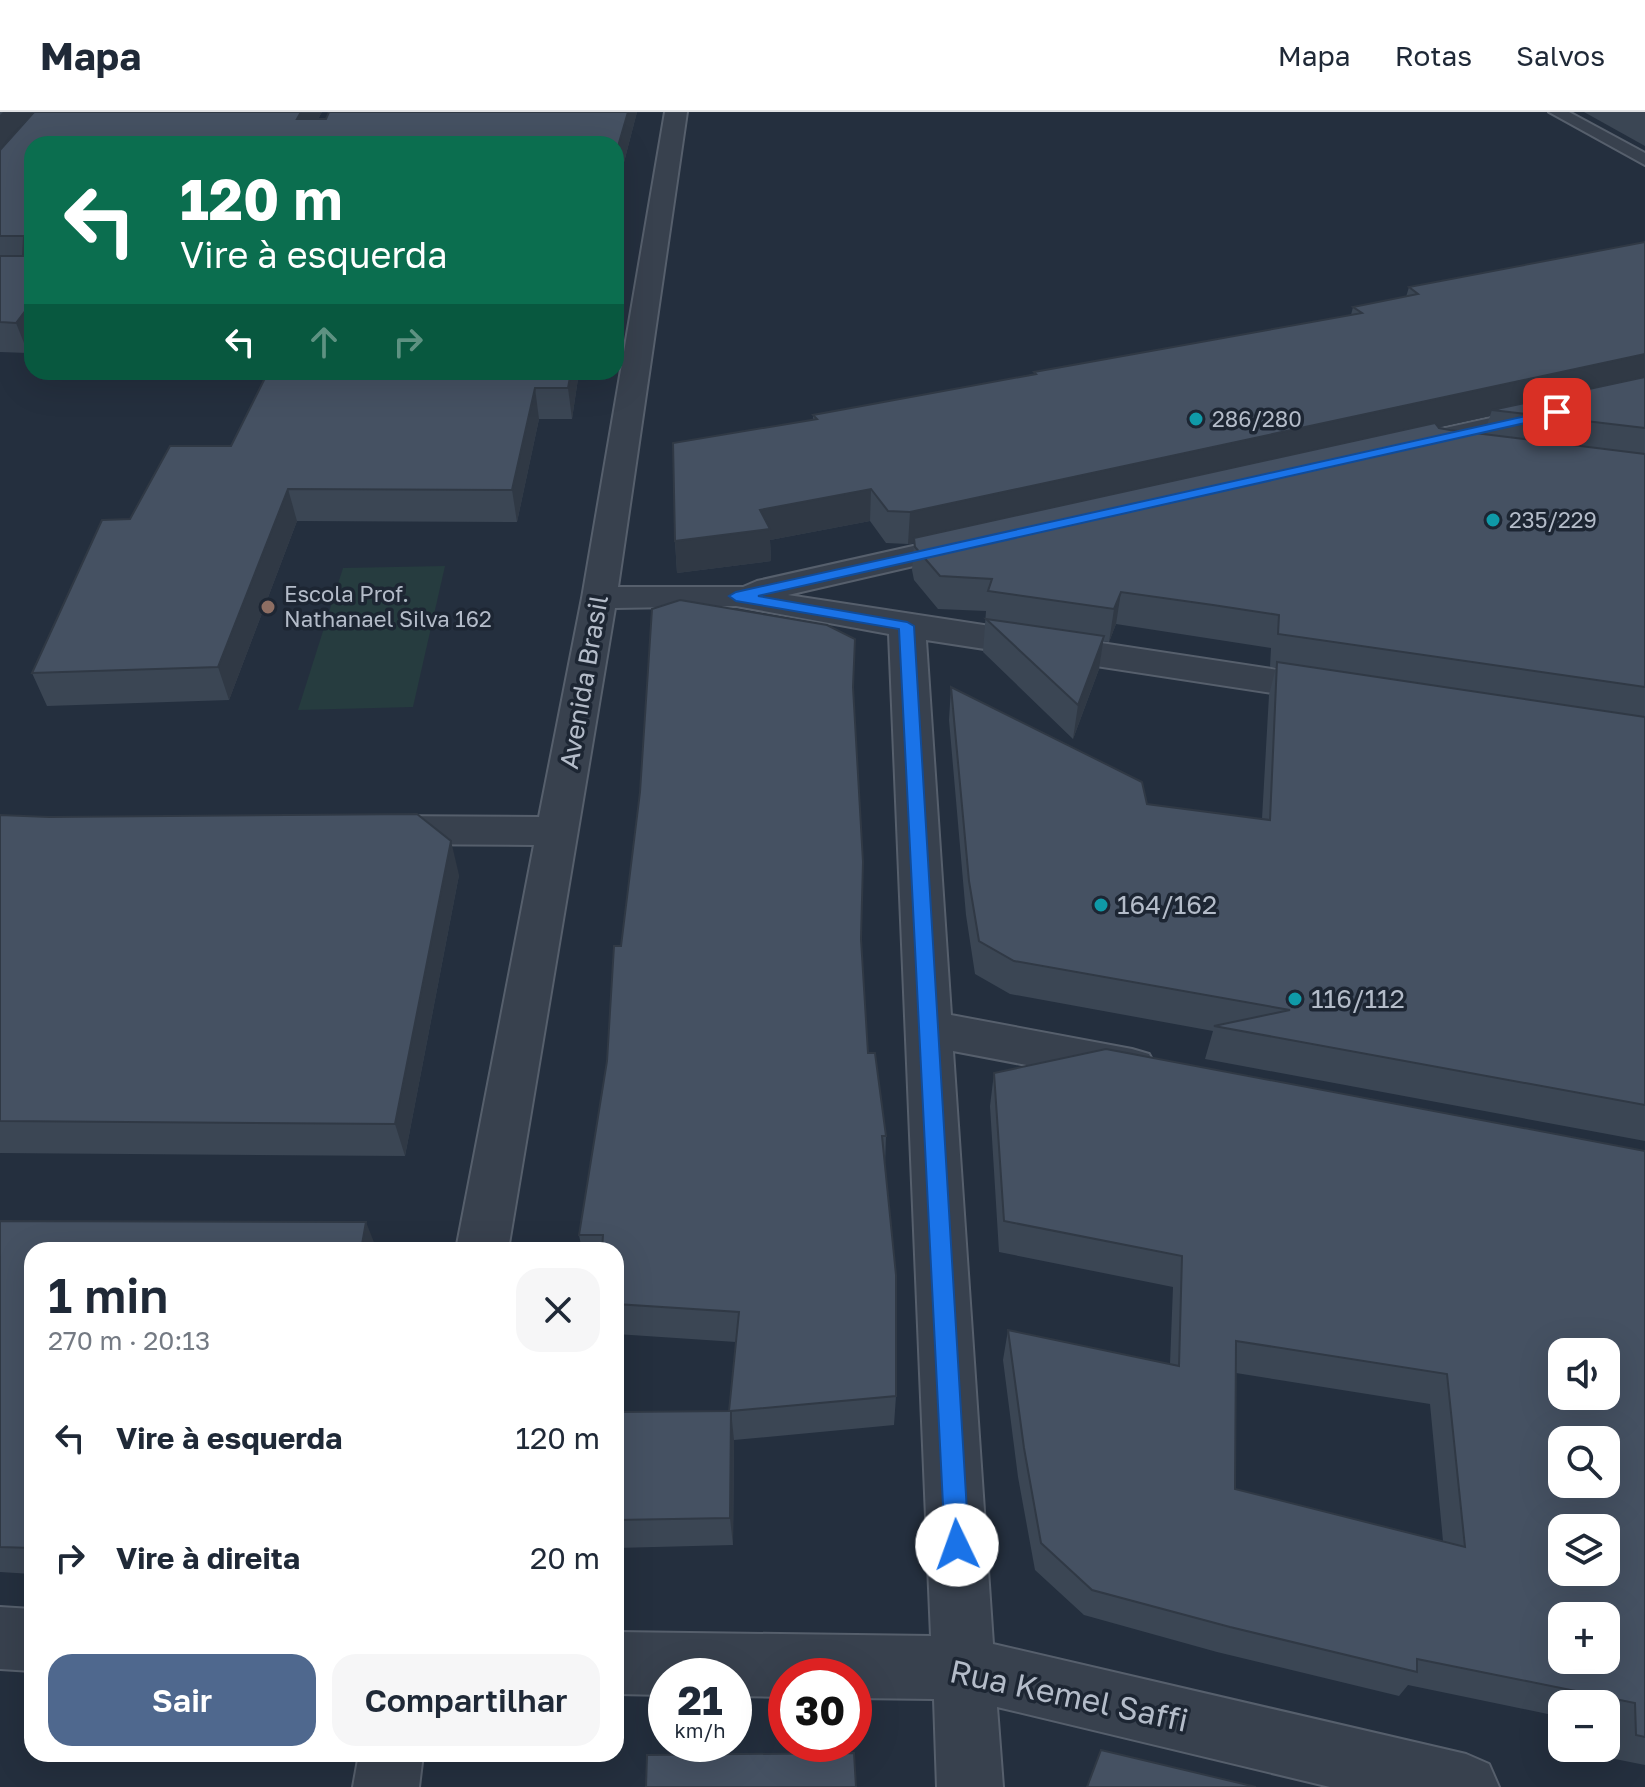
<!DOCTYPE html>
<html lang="pt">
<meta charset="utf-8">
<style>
:root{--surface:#fff;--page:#f6f6f7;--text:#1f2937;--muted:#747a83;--line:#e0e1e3;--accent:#4f688e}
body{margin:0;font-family:"Golos Text",sans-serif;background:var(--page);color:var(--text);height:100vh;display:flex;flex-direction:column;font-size:30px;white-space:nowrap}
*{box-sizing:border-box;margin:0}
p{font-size:26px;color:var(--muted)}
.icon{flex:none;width:44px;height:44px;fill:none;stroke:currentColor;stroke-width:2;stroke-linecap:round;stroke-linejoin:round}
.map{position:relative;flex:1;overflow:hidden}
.panel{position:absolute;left:24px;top:1130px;width:600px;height:520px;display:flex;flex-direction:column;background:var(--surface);border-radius:24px;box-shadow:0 8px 32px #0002}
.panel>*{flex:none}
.top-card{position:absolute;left:24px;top:24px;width:600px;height:244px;border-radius:24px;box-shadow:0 8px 32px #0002;background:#0b6e4f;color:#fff;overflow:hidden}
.controls{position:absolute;left:1548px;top:1226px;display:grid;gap:16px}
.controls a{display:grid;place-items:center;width:72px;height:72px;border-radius:16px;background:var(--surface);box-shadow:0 8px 32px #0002;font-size:40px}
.speed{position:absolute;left:648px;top:1546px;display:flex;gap:16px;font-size:40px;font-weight:700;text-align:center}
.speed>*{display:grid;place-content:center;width:104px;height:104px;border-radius:50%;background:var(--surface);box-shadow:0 8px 32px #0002;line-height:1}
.speed small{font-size:20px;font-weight:400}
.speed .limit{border:12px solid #d22;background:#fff;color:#111}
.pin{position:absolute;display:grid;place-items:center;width:68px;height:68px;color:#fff;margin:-34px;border-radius:16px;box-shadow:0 4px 12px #0006}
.me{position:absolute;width:88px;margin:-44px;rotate:357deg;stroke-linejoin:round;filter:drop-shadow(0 0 6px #0008)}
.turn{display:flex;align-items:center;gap:28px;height:168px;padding:0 24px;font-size:36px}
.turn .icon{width:104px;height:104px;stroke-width:2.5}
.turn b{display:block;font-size:56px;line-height:68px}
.lanes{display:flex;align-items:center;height:76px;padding:0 24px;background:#0003;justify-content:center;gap:40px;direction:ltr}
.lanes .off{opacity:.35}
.round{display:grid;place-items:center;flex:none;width:84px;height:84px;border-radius:24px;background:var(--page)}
.headline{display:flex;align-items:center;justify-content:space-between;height:136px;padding:0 24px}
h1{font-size:48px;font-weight:600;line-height:60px}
.cta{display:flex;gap:16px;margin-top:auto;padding:16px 24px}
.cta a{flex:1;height:92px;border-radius:24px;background:var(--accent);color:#fff;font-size:32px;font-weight:600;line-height:92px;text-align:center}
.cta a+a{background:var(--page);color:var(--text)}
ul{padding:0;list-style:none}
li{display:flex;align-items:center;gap:24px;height:120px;padding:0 24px}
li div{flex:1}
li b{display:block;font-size:30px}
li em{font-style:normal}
header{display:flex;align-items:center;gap:48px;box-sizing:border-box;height:112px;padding:0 40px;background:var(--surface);border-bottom:2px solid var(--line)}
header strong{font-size:38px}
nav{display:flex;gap:44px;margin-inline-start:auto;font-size:28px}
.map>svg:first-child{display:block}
.green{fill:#263c3f}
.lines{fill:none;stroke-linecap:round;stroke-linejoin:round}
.service-casing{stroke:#565f6c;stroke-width:4}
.minor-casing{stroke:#565f6c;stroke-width:4}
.service{fill:#38414e;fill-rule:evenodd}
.minor{fill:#38414e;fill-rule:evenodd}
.wall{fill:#3b4654;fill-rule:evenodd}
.shaded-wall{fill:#303945}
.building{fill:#455162;stroke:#303945;stroke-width:2;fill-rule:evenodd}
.route{fill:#1a73e8;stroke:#114b97;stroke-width:2}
.culture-dot{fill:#0f9aa8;stroke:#1d2633;stroke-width:3}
.education-dot{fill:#8d6e63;stroke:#1d2633;stroke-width:3}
.labels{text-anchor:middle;stroke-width:7;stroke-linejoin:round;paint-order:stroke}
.far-poi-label{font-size:22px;fill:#b4bcc9;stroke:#1d2633;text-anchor:start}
.street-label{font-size:26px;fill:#b4bcc9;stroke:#1d2633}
.poi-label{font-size:26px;fill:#b4bcc9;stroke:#1d2633;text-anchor:start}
.near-street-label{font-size:32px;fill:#b4bcc9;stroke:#1d2633}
</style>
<header>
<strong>Mapa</strong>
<nav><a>Mapa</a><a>Rotas</a><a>Salvos</a></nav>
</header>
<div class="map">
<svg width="1645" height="1675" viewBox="0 0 1645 1675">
<rect width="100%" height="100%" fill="#242f3e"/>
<!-- green -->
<polygon class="green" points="445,454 413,595 298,598 343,456"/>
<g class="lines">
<defs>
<polygon id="service" points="1549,0 1569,0 1645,41 1645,53"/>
<g id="minor">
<polygon points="665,0 687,0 618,475 743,475 757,469 971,421 983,424 988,431 983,438 788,483 1330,566 1343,570 1349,578 1343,586 1330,590 926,528 951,903 1132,937 1149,942 1156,955 1149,968 1132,973 953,939 993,1532 1466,1642 1489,1652 1499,1675 1330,1675 997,1595 1003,1675 937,1675 934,1587 854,1586 854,1564 786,1564 786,1585 734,1584 734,1564 666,1564 666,1583 616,1582 616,1520 931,1524 889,522 736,494 615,496 508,1138 456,1138 534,733 377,732 363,728 357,718 363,708 377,704 539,705 582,486"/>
<polygon points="1645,272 1645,290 1413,341 1402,339 1397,332 1402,325 1413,323"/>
<polygon points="0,1495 32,1497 32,1559 0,1557"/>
<polygon points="359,1642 423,1642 419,1675 353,1675"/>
</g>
</defs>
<!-- service casing -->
<use href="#service" class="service-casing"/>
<!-- minor casing -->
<use href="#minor" class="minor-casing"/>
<!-- service -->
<use href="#service" class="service"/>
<!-- minor -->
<use href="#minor" class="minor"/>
</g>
<!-- wall -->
<g class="wall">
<polygon points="0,0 322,0 318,7 326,7 329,0 637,0 622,58 621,84 616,99 616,32 32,32 28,241 0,240"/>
<polygon points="1584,0 1645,0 1645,34"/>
<path d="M 1645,130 L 1645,1029 L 1205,947 L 1213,919 L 1010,882 L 975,862 L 966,803 L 949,608 L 951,575 L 1147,692 L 1262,707 L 1269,583 L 1276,555 L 1270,555 L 1271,536 L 1116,512 L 1109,530 L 1103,529 L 1099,557 L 1073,627 L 983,540 L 986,499 L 938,497 L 914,468 L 912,458 L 914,431 L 908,432 L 886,431 L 870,409 L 770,428 L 771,449 L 677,461 L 675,429 L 813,307 L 813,303 L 1034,262 L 1034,260 L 1351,203 L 1353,195 L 1406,185 L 1409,175 ZM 1490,304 L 1484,322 L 1439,315 Z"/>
<polygon points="268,260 579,260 572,307 539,307 517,410 297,409 229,588 47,594 32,561 130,407 231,334"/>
<polygon points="853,583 861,827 868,941 886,1024 885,1054 896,1284 894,1313 734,1328 733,1433 616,1436 616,1300 729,1299 736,1230 616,1222 616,1138 582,1138 579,1123 607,949 621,834"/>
<polygon points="0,703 459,763 405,1044 0,1041"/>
<path d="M 994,961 L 1645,1039 L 1645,1653 L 1610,1646 L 1610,1614 L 1606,1614 L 1606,1592 L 1562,1592 L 1562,1605 L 1408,1573 L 1399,1584 L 1217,1540 L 1084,1503 L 1035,1458 L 1018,1365 L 1003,1248 L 1008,1218 L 1170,1252 L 1173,1175 L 999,1140 L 990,994 ZM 1236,1261 L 1430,1292 L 1443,1429 L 1235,1377 Z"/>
<polygon points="0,1109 32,1138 32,1462 0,1460"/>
</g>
<!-- shaded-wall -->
<g class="shaded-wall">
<polygon points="3,0 37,0 0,40 0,3"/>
<polygon points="301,0 322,0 304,32 297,7"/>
<polygon points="628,0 637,0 622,58 621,84 616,99 616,63 619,31"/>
<polygon points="32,190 32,235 28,241 16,211"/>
<polygon points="1645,242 1645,270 1492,298 1490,304 915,431 914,426 914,431 908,432 910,400"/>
<polygon points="571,260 579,260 572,307 568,276"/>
<polygon points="535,276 539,307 517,410 512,378"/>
<polygon points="288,377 297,409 229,588 218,555"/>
<polygon points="871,377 870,409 770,428 771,449 677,461 675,429 760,398"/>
<polygon points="1121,480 1116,512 1109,530 1114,497"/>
<polygon points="1104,524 1099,557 1073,627 1078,593"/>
<polygon points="451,729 459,763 405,1044 395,1012"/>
<polygon points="366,1110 377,1138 361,1138"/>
<polygon points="731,1299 734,1328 733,1433 730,1406"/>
</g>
<!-- building -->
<g class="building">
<polygon points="34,0 301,0 297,7 326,7 329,0 628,0 619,31 618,57 616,63 616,32 32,32 32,190 16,211 0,210 0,144 23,144 24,124 0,124 0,38"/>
<polygon points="1645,130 1645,242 910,400 888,399 871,377 760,398 770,417 675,429 673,331 817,307 813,303 1036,262 1034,260 1362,201 1353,195 1418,182 1409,175"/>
<polygon points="268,260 571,260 568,276 535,276 512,378 288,377 218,555 32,561 102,408 130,407 170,334 231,334"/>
<polygon points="1645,265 1645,316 1492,298"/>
<polygon points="1435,311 1439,316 1450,318 1645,342 1645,575 1278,522 1279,503 1213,493 1121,480 1114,497 988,479 992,467 940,464 915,435 914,426"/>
<polygon points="680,488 827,513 855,527 853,575 863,750 861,827 868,941 875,941 886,1024 882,1024 896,1163 896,1284 731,1299 730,1406 616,1408 616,1300 729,1299 739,1200 616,1192 616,1138 602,1138 603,1123 579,1123 607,949 614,834 621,834 640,680 652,497"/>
<polygon points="986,507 1104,524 1078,593"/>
<polygon points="1277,550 1645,605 1645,993 1214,914 1290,898 1014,849 979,829 969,769 951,575 1142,670 1147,692 1270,708"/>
<polygon points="417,702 451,729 395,1012 0,1009 0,703 49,705"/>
<path d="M 1106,937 L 1645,1039 L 1645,1625 L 1636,1623 L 1635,1591 L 1417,1547 L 1417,1560 L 1230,1515 L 1092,1478 L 1041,1431 L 1024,1336 L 1008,1218 L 1179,1254 L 1182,1144 L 1004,1109 L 994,961 ZM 1236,1229 L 1447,1262 L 1465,1435 L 1235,1377 ZM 1562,1240 L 1606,1240 L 1606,1284 L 1562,1284 ZM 1562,1328 L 1606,1328 L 1606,1372 L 1562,1372 ZM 1562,1416 L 1606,1416 L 1606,1460 L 1562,1460 ZM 1562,1504 L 1606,1504 L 1606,1548 L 1562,1548 Z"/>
<polygon points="0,1109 366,1110 361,1138 32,1138 32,1436 0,1435"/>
<polygon points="1101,1638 1256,1675 1087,1675"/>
<polygon points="854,1641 856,1675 646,1675 647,1643"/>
</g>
<!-- route -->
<polygon class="route" points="1557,297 1561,298 1561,303 758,484 907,510 914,514 969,1433 966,1442 957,1445 949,1442 945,1433 899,517 736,489 729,484 736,480"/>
<!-- markers -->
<g class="culture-dot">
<circle cx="1196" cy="307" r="8"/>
<circle cx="1493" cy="408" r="8"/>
<circle cx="1101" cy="793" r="8"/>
<circle cx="1295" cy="887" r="8"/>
</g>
<circle class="education-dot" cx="268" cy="495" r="8"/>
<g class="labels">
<!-- far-poi labels -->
<g class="far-poi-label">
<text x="1212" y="315">286/280</text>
<text x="1509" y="416">235/229</text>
<text x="284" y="490">Escola Prof.<tspan x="284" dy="25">Nathanael Silva 162</tspan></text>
</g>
<!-- street labels -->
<g class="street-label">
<text transform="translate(584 570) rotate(-80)" y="9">Avenida Brasil</text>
</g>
<!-- poi labels -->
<g class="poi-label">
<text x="1117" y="802">164/162</text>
<text x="1311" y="896">116/112</text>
</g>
<!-- near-street labels -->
<g class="near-street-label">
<text transform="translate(1069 1584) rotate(12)" y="11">Rua Kemel Saffi</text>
</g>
</g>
</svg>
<div class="controls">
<a><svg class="icon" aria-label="sound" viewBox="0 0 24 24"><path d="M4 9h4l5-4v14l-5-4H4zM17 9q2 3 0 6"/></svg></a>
<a><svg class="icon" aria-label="search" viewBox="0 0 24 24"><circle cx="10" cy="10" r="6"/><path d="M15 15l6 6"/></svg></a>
<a><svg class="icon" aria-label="layers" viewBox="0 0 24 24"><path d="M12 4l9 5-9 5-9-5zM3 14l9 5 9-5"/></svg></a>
<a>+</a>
<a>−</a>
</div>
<div class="speed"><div>21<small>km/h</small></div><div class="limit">30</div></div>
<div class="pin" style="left:1557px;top:300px;background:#d93025"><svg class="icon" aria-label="arrive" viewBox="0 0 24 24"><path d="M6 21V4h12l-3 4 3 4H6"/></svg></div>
<svg class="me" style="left:957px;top:1433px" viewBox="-20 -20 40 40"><circle r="19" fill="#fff"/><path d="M0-13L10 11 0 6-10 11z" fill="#1a73e8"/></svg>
<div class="top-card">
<div class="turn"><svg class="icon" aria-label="left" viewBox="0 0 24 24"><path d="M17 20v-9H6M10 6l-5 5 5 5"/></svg><div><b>120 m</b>Vire à esquerda</div></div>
<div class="lanes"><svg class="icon" aria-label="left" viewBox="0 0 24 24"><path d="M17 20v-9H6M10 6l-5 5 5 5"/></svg><svg class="icon off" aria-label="ahead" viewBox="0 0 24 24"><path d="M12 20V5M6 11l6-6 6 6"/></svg><svg class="icon off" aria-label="right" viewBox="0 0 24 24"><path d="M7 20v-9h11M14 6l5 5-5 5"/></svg></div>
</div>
<section class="panel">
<div class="headline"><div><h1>1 min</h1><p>270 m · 20:13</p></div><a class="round"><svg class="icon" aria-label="close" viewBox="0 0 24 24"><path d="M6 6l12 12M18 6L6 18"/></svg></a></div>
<ul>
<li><svg class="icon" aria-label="left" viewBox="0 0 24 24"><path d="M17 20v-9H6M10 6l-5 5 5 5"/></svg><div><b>Vire à esquerda</b></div><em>120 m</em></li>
<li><svg class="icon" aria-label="right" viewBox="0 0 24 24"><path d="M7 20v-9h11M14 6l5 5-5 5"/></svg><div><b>Vire à direita</b></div><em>20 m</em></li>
</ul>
<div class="cta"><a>Sair</a><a>Compartilhar</a></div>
</section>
</div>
